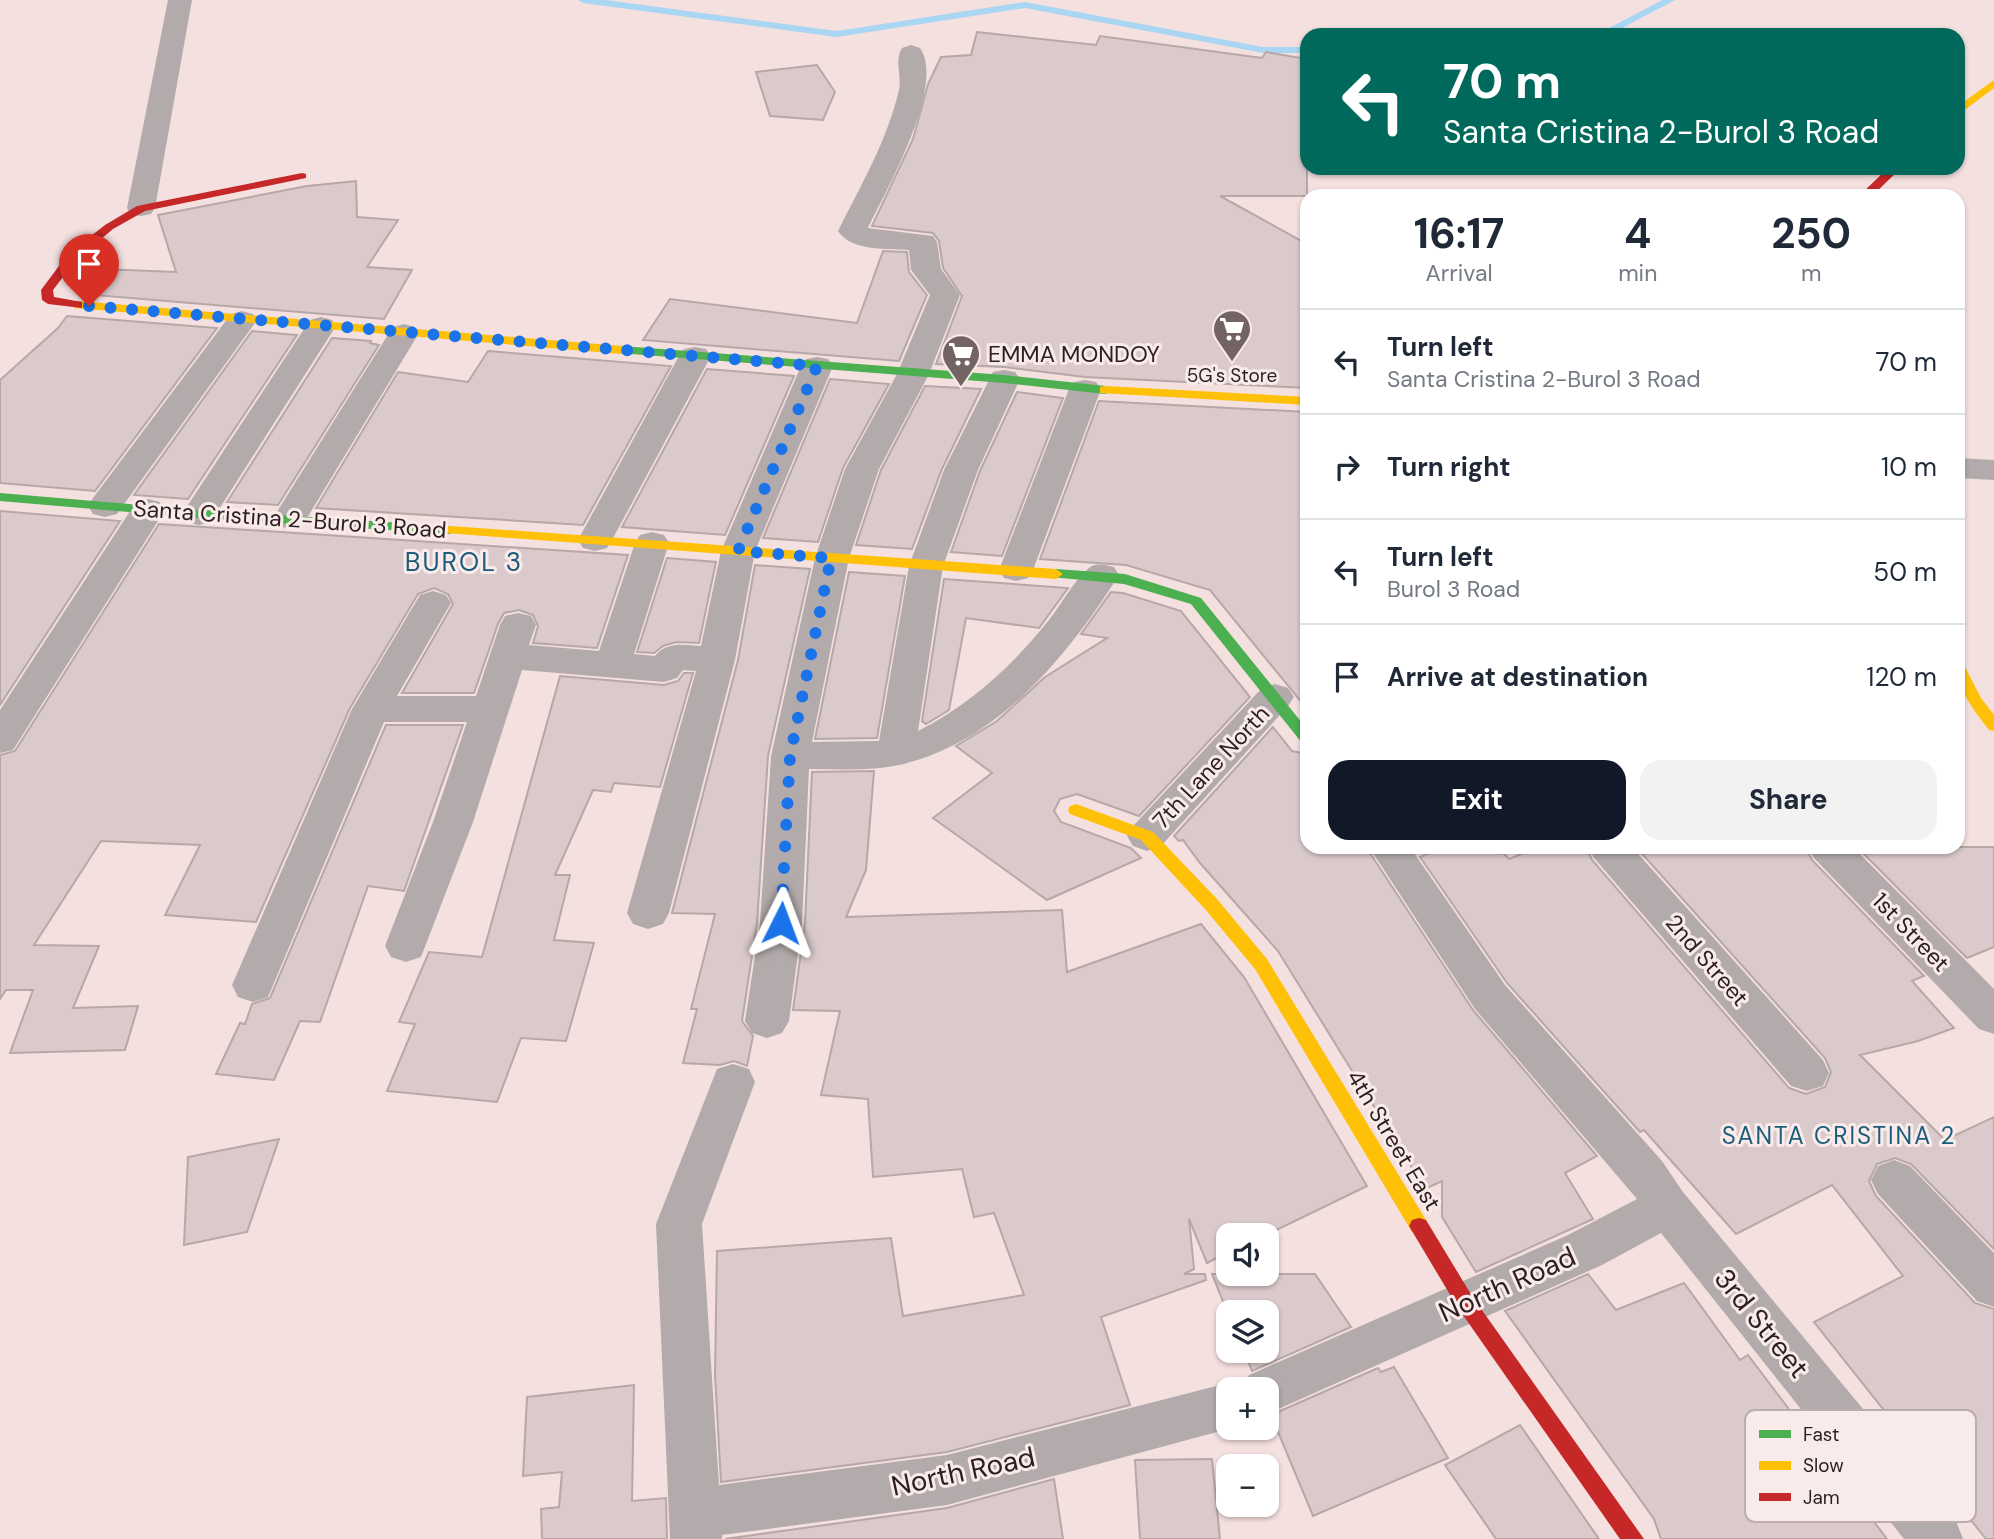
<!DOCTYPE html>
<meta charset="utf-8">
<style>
:root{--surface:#fff;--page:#f2f2f3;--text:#1f2937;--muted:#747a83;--line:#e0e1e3;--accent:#111827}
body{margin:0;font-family:"DM Sans",sans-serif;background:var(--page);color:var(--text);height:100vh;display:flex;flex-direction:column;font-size:26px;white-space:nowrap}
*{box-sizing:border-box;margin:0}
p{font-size:23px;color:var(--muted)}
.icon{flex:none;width:38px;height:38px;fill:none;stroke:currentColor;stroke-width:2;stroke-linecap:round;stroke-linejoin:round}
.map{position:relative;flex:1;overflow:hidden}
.side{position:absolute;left:1300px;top:189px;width:665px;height:665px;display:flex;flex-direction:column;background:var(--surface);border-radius:21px;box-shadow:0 2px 5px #0004}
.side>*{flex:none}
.top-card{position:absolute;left:1300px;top:28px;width:665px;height:147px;border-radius:21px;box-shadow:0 2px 5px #0004;background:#00695c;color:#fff;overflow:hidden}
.buttons{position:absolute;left:1216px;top:1223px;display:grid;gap:14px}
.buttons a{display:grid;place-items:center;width:63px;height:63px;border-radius:14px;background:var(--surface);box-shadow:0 2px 5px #0004;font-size:35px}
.pin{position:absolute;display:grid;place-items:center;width:60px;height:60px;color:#fff;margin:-72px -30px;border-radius:50% 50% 50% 0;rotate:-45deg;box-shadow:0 0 7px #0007}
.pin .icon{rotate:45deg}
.me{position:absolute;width:77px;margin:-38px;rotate:3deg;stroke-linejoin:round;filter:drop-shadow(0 0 5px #0008)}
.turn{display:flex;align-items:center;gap:24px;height:147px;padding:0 28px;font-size:32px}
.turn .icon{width:91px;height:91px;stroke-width:2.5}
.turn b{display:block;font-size:49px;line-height:60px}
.eta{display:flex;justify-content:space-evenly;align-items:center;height:119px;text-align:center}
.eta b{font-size:42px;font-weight:700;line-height:49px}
.cta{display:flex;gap:14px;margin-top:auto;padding:14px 28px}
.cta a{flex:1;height:80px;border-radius:21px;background:var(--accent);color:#fff;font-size:28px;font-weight:700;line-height:80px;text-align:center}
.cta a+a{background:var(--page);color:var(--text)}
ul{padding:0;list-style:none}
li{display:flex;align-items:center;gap:21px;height:105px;padding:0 28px;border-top:2px solid var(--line)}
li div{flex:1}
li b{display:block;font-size:26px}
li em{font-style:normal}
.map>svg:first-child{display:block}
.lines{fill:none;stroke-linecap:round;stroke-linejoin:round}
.stream{fill:#a9d6f2;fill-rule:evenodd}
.building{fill:#dacacb;stroke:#b7a7a7;stroke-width:2}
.street{fill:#b3abab;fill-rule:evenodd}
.fast{fill:#4caf50;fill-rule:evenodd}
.slow{fill:#ffc107;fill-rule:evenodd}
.jam{fill:#c62828;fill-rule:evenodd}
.route{stroke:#1a73e8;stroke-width:12;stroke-dasharray:0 21.6}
.labels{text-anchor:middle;stroke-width:6;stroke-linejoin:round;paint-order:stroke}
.far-poi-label{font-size:19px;fill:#2d1f20;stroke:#faebeb}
.poi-label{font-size:23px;fill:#2d1f20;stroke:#faebeb;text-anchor:start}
.street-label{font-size:23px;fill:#2d1f20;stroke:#faebeb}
.neighbourhood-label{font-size:24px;letter-spacing:2px;fill:#1a5c79;stroke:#faebeb}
.quarter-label{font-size:26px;letter-spacing:2px;fill:#1a5c79;stroke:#faebeb}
.near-street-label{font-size:28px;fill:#2d1f20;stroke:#faebeb}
.key{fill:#faebeb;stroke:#bcaeae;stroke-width:2}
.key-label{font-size:19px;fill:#2d1f20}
</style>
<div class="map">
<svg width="1994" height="1539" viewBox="0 0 1994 1539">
<rect width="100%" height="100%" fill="#f5e0e0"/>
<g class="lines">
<!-- stream -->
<g class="stream">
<polygon points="578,0 606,0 837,31 1025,2 1263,47 1307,47 1307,53 1263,53 1025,8 837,37 583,3"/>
<polygon points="1662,0 1675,0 1609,35 1596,35"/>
</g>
</g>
<!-- building -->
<g class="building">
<polygon points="977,32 1096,45 1100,36 1262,58 1266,52 1307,59 1307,196 1220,196 1307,244 1307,388 1085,377 1004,367 936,364 962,296 943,268 939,241 933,233 872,226 913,139 928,84 941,57 971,55"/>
<polygon points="817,65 835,92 823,120 770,116 756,72"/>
<polygon points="356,181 357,217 398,220 367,267 412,270 384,319 82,294 101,269 176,272 158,215 307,186"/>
<polygon points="883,251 907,252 909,272 927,295 899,361 643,340 670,299 857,323"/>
<polygon points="67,316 217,328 95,491 0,483 0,380 58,328"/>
<polygon points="252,331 297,335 188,499 134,495"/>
<polygon points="332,338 371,341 370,343 379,345 278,505 227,502"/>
<polygon points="488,351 671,366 583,525 316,508 398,372 468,382"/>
<polygon points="707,369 794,376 725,535 622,527"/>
<polygon points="830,379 889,384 843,468 818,542 763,538"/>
<polygon points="925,386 981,389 942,469 912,549 856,545 881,470"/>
<polygon points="1017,392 1063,398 1002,556 951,552 980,471"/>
<polygon points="1099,401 1307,412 1307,709 1210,590 1126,565 1040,559"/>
<polygon points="0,511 120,521 0,705"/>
<polygon points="159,524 628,555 597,648 533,643 538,626 533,615 519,610 504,613 498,624 474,693 402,693 453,604 448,594 434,588 418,594 350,708 256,922 165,915 200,845 101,841 34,945 99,946 73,1008 138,1006 125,1050 10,1053 33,990 6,990 0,999 0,755 15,751"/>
<polygon points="667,558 716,562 699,643 676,642 663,646 654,653 637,652"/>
<polygon points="755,565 810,569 768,756 757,923 742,1021 753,1036 747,1066 734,1061 720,1065 683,1063 697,1009 691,1009 715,914 672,913 738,660"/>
<polygon points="849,572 905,576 877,738 815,739"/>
<polygon points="944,579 1068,588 1039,628 966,618 949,710 926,724 922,721"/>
<polygon points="1111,592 1123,593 1181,611 1250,697 1139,816 1077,794 1060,799 1054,811 1061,822 1131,848 1141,858 1047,900 933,818 992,773 956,746 997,721 1045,677 1107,638 1081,634"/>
<polygon points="684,673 693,673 660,787 614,783 611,792 593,790 555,875 570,875 554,940 594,943 566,1041 521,1038 497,1102 387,1091 415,1024 399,1022 429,952 482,957 560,676 664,685 678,681"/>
<polygon points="386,725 463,725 404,891 368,886 320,1022 300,1021 274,1080 216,1074 240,1023 245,1024 252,1004 270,998"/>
<polygon points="1273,727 1292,751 1307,754 1307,847 1366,847 1473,1010 1597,1156 1565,1173 1593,1219 1476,1272 1442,1217 1442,1181 1425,1189 1278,951 1200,863 1183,840 1179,841 1174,836"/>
<polygon points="874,771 866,870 846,917 1062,910 1067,972 1201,924 1244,977 1367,1186 1264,1236 1228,1236 1228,1252 1207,1263 1189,1219 1194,1269 1184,1274 1205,1274 1206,1280 1101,1317 1130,1405 947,1452 721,1482 715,1375 717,1251 891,1238 903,1316 1024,1295 994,1213 974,1217 962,1169 873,1177 868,1099 821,1095 840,1011 793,1010 805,923 812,772"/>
<polygon points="1443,847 1498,847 1509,859 1539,847 1586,847 1592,860 1789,1088 1806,1094 1825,1087 1831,1072 1825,1058 1636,847 1805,847 1812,860 1924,976 1912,981 1954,1028 1918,1041 1860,1055 1945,1140 1994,1117 1994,1249 1911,1164 1895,1158 1877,1164 1869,1181 1876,1196 1975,1303 1994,1309 1994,1539 1986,1539 1814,1322 1903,1276 1832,1185 1736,1234 1644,1130 1640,1132 1507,983 1420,857"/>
<polygon points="1857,847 1994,847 1994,947 1967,958"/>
<polygon points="279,1139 247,1232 184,1245 188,1157"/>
<polygon points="1212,1274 1315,1274 1351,1327 1252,1371 1244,1351 1267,1351 1267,1312 1228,1314"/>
<polygon points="1588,1274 1616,1310 1684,1283 1740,1360 1748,1355 1887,1539 1661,1539 1654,1519 1505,1311"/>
<polygon points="1394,1367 1448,1458 1313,1516 1271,1415 1378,1368 1381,1372"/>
<polygon points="634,1385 632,1501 666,1498 667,1539 542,1539 541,1509 559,1507 562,1472 523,1476 527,1397"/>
<polygon points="1520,1425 1599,1539 1496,1539 1445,1465"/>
<polygon points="1212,1459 1220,1539 1140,1539 1135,1460"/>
<polygon points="1054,1479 1063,1539 725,1539 947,1508"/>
</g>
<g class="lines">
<!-- street -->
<g class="street">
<polygon points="168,0 192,0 155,208 151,214 141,216 131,214 127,208"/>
<path d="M 911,45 L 920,48 C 946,85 886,191 868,228 L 933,236 L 937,242 L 941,269 L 960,295 L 929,374 L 879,469 L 849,558 L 812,742 L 879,741 L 909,566 L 944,470 L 993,372 L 1004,370 L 1015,372 L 1020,379 L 978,470 L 943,566 L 918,731 C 971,704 1012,666 1049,620 C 1061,605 1075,579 1089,568 C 1096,562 1106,565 1114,567 L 1119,575 C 1067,657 994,747 894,766 C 866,771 837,769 809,769 L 802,923 L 789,1021 L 782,1033 L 767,1038 L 752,1033 L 745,1021 L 760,923 L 771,756 L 815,558 L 845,469 L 897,374 L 930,295 L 911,270 L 909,250 C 887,248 852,252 838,231 C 861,185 887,141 899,90 C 902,77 894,60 902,48 Z"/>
<polygon points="242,311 253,314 257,320 117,514 105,517 93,514 88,506 93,498 231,314"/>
<polygon points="321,317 332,320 336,326 216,514 211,522 199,525 187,522 182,514 310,320"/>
<polygon points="404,324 415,327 419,333 307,518 302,526 290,529 278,526 273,518 389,333 393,327"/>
<polygon points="695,347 706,349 711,356 612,540 607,548 595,551 583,548 578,540 679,356 684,349"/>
<path d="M 817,357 L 828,359 L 833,366 L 755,551 L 735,660 L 669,913 L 663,924 L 648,929 L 633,924 L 627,913 L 696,671 L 683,670 L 677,678 L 664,682 L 522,670 L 473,822 L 421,957 L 406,962 L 391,957 L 385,946 L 433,822 L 467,722 L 384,722 L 268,997 L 253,1002 L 238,997 L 232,985 L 352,709 L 420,595 L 433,591 L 446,595 L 451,603 L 397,696 L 476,696 L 500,625 L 505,616 L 518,613 L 531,616 L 536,625 L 529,645 L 599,651 L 635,543 L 640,535 L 652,532 L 664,535 L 669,543 L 634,654 L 655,656 C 667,641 684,645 701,646 L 721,551 L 801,366 L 806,359 Z"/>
<polygon points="1085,380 1096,382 1101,389 1033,570 1028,578 1016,581 1004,578 999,570 1069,389 1074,382"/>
<polygon points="1958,458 1994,460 1994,480 1958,478"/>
<polygon points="148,499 160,502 165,510 13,750 0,753 0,710 136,502"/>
<polygon points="1275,684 1288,688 1294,697 1288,706 1161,846 1147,851 1133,846 1127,836 1133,826 1262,688"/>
<polygon points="1369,847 1410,847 1505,985 1662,1161 1683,1192 1956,1521 1963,1539 1904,1539 1661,1233 1602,1265 1267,1414 1267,1390 1228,1390 1228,1428 1232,1428 1228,1429 947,1505 722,1535 722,1539 670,1539 656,1224 717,1069 733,1064 749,1069 755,1082 702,1224 719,1485 947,1455 1228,1383 1243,1389 1249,1375 1568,1235 1637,1199 1475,1009"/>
<polygon points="1588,847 1632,847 1823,1060 1829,1073 1823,1086 1807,1091 1791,1086 1594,858"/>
<polygon points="1808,847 1853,847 1994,989 1994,1034 1979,1029 1814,858"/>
<polygon points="1894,1160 1910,1166 1994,1253 1994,1307 1977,1301 1878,1194 1871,1180 1878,1166"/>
</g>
<!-- fast -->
<g class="fast">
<polygon points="622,346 1004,375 1105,386 1111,390 1105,394 1004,383 618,353 618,347"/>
<polygon points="0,493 199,510 450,526 457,530 450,534 199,518 0,501"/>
<polygon points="1056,569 1125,574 1201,598 1307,729 1307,744 1302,743 1191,604 1124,584 1051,577 1049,574"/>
</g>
<!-- slow -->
<g class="slow">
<polygon points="1994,80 1994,88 1958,115 1958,106"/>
<polygon points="78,301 622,346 628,350 622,354 74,308 74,302"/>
<polygon points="1105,386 1307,397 1307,405 1100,393 1100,387"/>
<polygon points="450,526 1056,569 1063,574 1056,579 445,533 443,530 445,527"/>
<path d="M 1958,662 L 1963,663 L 1981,698 L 1994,715 L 1994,731 L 1989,730 C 1971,706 1958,692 1958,662 Z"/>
<polygon points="1076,804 1153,832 1217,899 1267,959 1426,1220 1429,1226 1426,1232 1419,1234 1412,1232 1255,969 1205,909 1141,840 1070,814 1068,810 1070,806"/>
</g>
<!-- jam -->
<g class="jam">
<polygon points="1888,168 1901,168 1872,196 1859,196"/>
<polygon points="302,173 306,174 306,178 145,211 113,229 76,260 53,290 54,297 82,302 82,308 48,304 42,300 41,290 68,254 105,225 137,206"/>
<polygon points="1419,1218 1426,1220 1472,1296 1644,1539 1620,1539 1458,1308 1409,1226 1412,1220"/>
</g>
</g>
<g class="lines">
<!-- route -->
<polyline class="route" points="89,306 817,366 738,551 831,558 790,756 781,923"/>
</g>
<!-- icons -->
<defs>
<symbol id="supermarket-pin" viewBox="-11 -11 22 30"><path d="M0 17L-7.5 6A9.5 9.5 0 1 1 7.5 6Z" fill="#736363" stroke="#faebeb"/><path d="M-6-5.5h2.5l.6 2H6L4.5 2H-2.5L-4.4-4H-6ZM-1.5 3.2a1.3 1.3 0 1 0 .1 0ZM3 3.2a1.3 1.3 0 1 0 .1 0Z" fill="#fff"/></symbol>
</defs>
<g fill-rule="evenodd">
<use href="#supermarket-pin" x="1210" y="307" width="44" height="60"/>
<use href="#supermarket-pin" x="939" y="332" width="44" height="60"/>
</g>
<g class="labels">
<!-- far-poi labels -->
<g class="far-poi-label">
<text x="1232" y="382">5G's Store</text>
</g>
<!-- poi labels -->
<g class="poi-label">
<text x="988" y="362">EMMA MONDOY</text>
</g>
<!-- street labels -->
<g class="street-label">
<text transform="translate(290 519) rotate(4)" y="8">Santa Cristina 2-Burol 3 Road</text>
<text transform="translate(1211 767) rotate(-47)" y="8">7th Lane North</text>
<text transform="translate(1911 932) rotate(46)" y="8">1st Street</text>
<text transform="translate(1707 960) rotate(49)" y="8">2nd Street</text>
<text transform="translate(1394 1140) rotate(59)" y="8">4th Street East</text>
</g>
<!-- neighbourhood labels -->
<g class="neighbourhood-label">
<text x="1839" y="1144">SANTA CRISTINA 2</text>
</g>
<!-- quarter labels -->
<g class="quarter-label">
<text x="464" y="571">BUROL 3</text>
</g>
<!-- near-street labels -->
<g class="near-street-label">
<text transform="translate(1507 1284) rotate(-24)" y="10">North Road</text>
<text transform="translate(1762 1323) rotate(51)" y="10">3rd Street</text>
<text transform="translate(963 1471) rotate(-12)" y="10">North Road</text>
</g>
</g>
<!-- legend -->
<rect x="1745" y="1410" width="231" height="112" rx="10" class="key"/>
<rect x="1759" y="1430" width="32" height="8" fill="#4caf50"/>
<rect x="1759" y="1461" width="32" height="9" fill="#ffc107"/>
<rect x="1759" y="1493" width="32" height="8" fill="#c62828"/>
<g class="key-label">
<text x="1803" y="1441">Fast</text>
<text x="1803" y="1472">Slow</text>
<text x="1803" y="1504">Jam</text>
</g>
</svg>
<div class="buttons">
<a><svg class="icon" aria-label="sound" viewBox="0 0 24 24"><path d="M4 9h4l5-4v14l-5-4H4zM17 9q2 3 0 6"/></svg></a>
<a><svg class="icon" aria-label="layers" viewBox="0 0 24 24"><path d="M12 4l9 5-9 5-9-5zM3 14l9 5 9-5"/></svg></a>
<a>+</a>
<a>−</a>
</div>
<div class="pin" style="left:89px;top:306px;background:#d93025"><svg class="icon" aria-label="arrive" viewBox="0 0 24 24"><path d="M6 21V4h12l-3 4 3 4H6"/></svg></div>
<svg class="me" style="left:781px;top:923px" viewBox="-20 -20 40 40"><path d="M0-17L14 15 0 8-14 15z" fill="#1a73e8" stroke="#fff" stroke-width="4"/></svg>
<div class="top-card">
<div class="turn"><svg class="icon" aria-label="left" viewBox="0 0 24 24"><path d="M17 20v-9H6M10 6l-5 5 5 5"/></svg><div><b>70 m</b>Santa Cristina 2-Burol 3 Road</div></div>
</div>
<section class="side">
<div class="eta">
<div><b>16:17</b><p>Arrival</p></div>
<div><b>4</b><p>min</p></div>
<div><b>250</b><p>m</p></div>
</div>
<ul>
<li><svg class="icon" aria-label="left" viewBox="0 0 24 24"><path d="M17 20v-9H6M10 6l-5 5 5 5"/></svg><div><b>Turn left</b><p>Santa Cristina 2-Burol 3 Road</p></div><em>70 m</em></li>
<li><svg class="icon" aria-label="right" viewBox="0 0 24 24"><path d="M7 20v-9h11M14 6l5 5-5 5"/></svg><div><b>Turn right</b></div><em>10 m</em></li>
<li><svg class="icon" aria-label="left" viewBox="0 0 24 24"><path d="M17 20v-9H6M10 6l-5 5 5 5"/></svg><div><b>Turn left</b><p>Burol 3 Road</p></div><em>50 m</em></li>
<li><svg class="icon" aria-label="arrive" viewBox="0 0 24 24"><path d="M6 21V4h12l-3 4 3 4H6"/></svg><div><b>Arrive at destination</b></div><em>120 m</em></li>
</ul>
<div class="cta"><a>Exit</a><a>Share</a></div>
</section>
</div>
